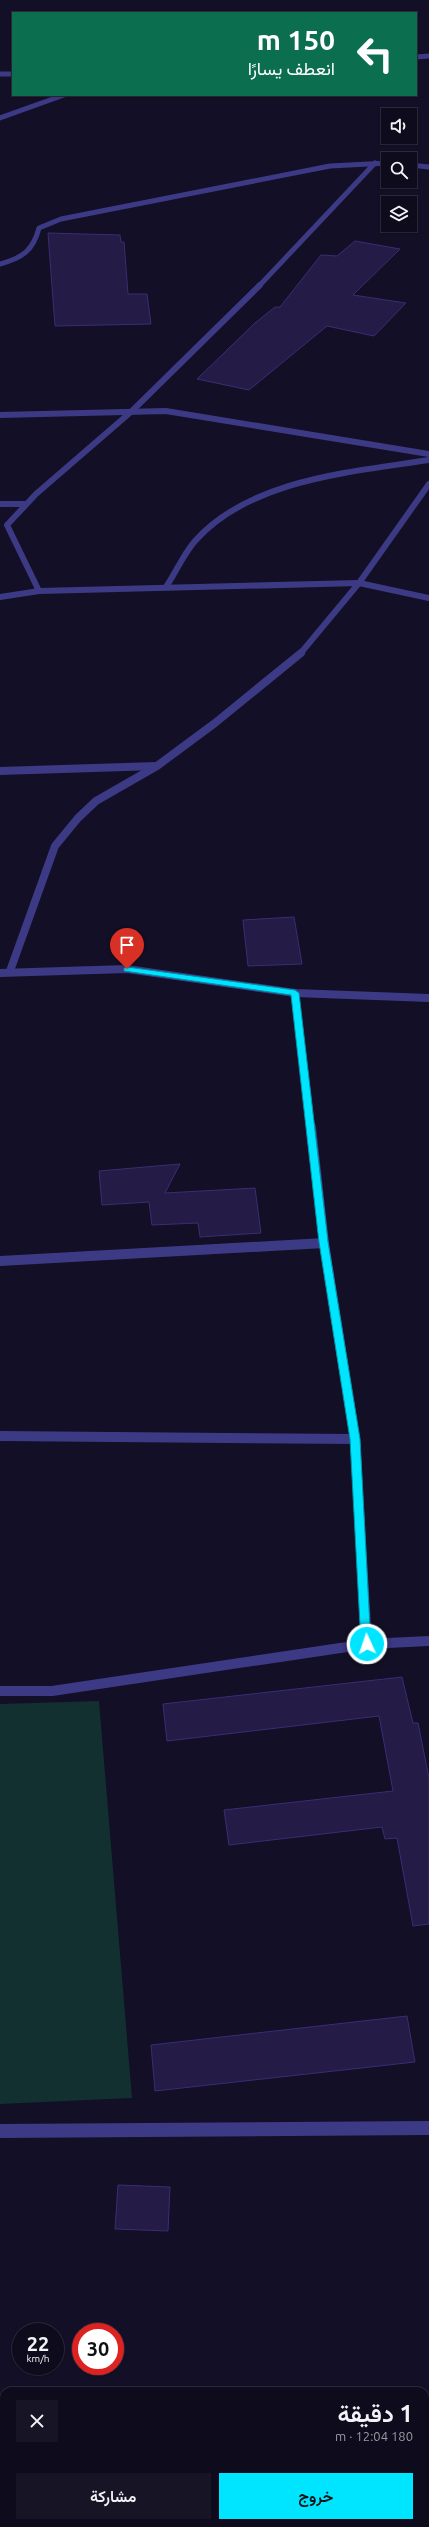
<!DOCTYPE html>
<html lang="ar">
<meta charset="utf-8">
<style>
:root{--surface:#0e0b1c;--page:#171425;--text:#f1f3f6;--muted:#9b9ba3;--line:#2e2b3b;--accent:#00e5ff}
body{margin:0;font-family:Ubuntu,Vazirmatn,sans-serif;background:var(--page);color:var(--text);direction:rtl;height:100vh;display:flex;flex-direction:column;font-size:15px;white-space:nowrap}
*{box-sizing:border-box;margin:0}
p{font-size:13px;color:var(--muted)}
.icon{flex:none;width:22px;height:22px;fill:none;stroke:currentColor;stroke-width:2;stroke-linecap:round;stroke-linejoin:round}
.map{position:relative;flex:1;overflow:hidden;direction:ltr}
.sheet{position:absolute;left:0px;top:2387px;width:429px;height:140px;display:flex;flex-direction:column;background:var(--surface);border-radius:12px 12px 0 0;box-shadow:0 1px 3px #0004,0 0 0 1px var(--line);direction:rtl}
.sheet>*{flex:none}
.top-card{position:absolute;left:12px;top:12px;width:405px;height:84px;border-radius:0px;box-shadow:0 1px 3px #0004,0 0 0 1px var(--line);direction:rtl;background:#0b6e4f;color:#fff;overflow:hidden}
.tools{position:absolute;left:381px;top:108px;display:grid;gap:8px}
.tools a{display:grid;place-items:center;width:36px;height:36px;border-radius:0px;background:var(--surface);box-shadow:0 1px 3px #0004,0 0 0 1px var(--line);font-size:20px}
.speed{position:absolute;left:12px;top:2323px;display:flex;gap:8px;font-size:20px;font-weight:700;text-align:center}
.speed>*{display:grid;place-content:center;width:52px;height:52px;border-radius:50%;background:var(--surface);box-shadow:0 1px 3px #0004,0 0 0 1px var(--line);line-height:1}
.speed small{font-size:10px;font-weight:400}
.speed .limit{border:6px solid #d22;background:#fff;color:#111}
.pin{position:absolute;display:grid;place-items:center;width:34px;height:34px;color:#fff;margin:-41px -17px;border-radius:50% 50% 50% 0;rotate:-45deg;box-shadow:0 0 4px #0007}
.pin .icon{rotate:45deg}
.me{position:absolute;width:44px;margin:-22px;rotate:357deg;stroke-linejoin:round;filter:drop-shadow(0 0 3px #0008)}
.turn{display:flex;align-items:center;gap:14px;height:84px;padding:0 16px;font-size:18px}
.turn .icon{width:52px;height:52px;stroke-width:2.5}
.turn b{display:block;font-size:28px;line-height:34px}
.round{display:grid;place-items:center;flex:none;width:42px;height:42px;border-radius:0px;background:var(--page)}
.headline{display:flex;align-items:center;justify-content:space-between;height:68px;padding:0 16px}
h1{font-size:24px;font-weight:600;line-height:30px}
.action{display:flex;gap:8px;margin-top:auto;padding:8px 16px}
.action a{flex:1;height:46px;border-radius:0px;background:var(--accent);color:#111;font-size:16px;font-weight:600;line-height:46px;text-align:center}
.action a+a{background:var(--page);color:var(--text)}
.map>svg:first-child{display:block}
.green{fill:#12302f}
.building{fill:#241b47;stroke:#3b2d73}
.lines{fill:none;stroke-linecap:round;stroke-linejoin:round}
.minor-far4{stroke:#3d3a85;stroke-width:5}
.minor-far3{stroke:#3d3a85;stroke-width:6}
.minor-far2{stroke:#3d3a85;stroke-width:8}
.minor-far1{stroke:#3d3a85;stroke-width:10}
.minor{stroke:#3d3a85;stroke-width:14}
.route{fill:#00e5ff;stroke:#0095a6}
</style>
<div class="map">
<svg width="429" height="2527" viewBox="0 0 429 2527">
<rect width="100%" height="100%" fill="#130f26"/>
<!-- green -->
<polygon class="green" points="99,1701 132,2098 0,2104 0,1704"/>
<!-- building -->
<g class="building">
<polygon points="48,233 120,235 121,242 124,242 128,294 147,294 151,324 55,326"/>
<polygon points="355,241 400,249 353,295 406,303 374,336 327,326 249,390 197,379 255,323 275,307 280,307 321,255 337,256"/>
<polygon points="294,917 302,964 248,966 243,920"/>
<polygon points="180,1164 165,1193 255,1188 261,1233 200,1237 198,1223 152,1225 149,1202 102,1205 99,1171"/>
<polygon points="402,1677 413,1723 418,1723 429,1778 429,1924 413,1926 397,1838 385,1839 382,1827 229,1845 224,1810 393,1791 379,1716 167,1741 163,1704"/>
<polygon points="407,2016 415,2062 155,2091 151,2045"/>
<polygon points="118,2185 170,2187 168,2231 115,2229"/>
</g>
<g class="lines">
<!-- minor-far4 -->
<g class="minor-far4">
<polyline points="416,57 429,56"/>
<polyline points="0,74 13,74"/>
<polyline points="0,118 64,95"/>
<polyline points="410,165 429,167"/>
<path d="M 0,264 C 22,258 33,251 39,228 L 61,219 L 330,166 L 388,163"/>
<polyline points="259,286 375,163"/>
</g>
<!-- minor-far3 -->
<g class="minor-far3">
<polyline points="0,415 166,411 429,454"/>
<polyline points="0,504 24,504"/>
<path d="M 166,587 C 176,572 183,555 195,541 C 250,479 353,472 429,460"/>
<polyline points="39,591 7,525 36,494 132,411 260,285"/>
<polyline points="0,597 39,591 359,583 429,598"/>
<polyline points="300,654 359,583 429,484"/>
</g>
<!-- minor-far2 -->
<g class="minor-far2">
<polyline points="0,771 156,766"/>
<polyline points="10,971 55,846 78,818 96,801 157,766 215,723 301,653"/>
<polyline points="0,973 127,969 295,993 429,998"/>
<polyline points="295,993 311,1128"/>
</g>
<!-- minor-far1 -->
<g class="minor-far1">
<polyline points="311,1127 324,1243 355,1439 367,1644"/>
<polyline points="0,1261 324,1243"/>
<polyline points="0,1436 355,1439"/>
<polyline points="0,1691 52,1691 367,1644 429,1641"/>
</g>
<!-- minor -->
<g class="minor">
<polyline points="0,2131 429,2128"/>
<polyline points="425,2469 429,2449"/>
<polyline points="413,2527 414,2523"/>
</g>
</g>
<!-- route -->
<polygon class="route" points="127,967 295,990 299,993 328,1242 360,1439 371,1647 367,1649 361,1644 350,1439 319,1242 291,995 124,971 124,968"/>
</svg>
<div class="tools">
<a><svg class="icon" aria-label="sound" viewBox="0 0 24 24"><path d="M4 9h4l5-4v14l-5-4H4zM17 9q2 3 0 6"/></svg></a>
<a><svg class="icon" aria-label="search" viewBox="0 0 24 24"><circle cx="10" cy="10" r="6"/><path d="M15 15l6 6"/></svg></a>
<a><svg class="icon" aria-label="layers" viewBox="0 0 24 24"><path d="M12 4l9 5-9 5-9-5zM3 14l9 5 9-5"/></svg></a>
</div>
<div class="speed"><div>22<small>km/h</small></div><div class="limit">30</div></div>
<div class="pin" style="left:127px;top:969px;background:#d93025"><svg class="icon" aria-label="arrive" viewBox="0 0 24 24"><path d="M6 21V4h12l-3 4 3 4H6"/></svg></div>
<svg class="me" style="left:367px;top:1644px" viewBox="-20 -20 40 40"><circle r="17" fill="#00e5ff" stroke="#fff" stroke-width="3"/><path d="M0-11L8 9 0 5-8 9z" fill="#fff"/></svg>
<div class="top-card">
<div class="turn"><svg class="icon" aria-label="left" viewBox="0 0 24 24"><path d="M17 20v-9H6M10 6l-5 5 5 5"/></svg><div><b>150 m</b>انعطف يسارًا</div></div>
</div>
<section class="sheet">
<div class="headline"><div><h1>1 دقيقة</h1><p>180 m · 12:04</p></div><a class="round"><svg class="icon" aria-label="close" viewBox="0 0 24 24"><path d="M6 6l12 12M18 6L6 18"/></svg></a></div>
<div class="action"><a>خروج</a><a>مشاركة</a></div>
</section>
</div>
